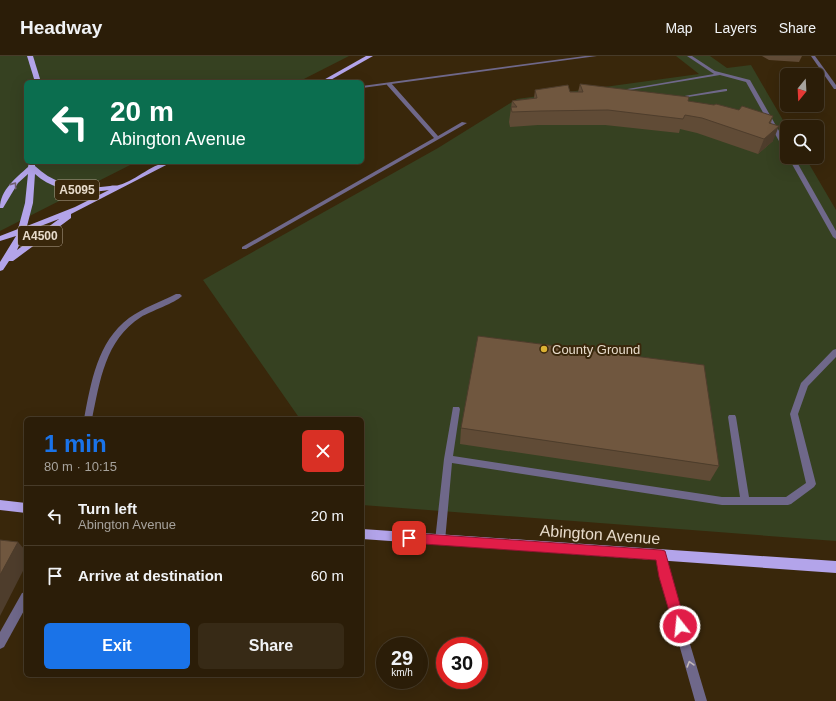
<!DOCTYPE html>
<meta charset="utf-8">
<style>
:root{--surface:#2b1d08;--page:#372a16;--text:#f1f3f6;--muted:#a6a29c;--line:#473b29;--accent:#1a73e8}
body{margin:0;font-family:Arial,sans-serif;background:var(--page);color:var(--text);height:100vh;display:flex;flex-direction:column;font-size:15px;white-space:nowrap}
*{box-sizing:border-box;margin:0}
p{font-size:13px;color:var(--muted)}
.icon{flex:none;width:22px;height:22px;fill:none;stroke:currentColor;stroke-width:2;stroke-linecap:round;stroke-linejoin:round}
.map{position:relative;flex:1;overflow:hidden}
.side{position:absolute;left:24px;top:361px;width:340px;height:260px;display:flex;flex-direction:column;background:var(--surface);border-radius:6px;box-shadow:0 4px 16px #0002,0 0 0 1px var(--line)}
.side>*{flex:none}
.guide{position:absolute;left:24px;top:24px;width:340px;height:84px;border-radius:6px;box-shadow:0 4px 16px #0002,0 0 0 1px var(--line);background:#0b6e4f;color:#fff;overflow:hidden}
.needle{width:26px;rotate:198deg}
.buttons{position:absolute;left:780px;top:12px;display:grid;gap:8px}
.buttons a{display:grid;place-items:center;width:44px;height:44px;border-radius:6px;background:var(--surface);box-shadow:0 4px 16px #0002,0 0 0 1px var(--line);font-size:20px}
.speed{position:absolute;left:376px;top:581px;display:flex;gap:8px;font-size:20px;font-weight:700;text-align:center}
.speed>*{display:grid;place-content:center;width:52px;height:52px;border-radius:50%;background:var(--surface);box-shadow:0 4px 16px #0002,0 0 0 1px var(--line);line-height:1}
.speed small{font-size:10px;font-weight:400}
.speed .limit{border:6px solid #d22;background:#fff;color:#111}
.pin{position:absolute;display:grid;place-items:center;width:34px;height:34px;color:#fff;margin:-17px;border-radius:8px;box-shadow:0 2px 6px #0006}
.me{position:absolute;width:44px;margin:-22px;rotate:344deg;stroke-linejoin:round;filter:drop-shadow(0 0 3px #0008)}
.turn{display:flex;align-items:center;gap:14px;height:84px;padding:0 20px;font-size:18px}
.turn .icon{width:52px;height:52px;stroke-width:2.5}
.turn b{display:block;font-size:28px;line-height:34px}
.round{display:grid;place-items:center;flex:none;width:42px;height:42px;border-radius:6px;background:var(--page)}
.headline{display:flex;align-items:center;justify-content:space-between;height:68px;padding:0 20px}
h1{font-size:24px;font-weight:600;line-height:30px;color:var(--accent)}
.primary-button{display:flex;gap:8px;margin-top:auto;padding:8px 20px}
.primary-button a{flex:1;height:46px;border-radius:6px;background:var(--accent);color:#fff;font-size:16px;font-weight:600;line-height:46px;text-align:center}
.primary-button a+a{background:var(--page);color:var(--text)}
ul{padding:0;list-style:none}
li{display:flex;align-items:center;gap:12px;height:60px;padding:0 20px;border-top:1px solid var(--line)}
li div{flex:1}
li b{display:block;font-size:15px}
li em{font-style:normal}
header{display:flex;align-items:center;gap:24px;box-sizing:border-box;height:56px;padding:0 20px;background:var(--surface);border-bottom:1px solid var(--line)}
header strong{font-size:19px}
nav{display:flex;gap:22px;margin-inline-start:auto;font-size:14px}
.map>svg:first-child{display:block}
.green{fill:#364121}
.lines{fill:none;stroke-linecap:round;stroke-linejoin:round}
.lane{fill:#6f688a;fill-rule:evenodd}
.street{fill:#6f688a;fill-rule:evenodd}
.primary{fill:#b3a4ea;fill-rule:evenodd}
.wall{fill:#604b36}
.shaded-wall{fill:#4e3d2c}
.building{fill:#70573f;stroke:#4e3d2c}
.oneway{stroke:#705f6f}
.oneway2{stroke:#c3b8b8}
.route{fill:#e11d48;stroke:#92132f}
.poi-dot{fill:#dcb233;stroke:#39270b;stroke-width:1.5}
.labels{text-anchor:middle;stroke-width:4;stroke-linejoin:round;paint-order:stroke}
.shield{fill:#39270b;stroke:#b3a591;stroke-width:1}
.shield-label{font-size:12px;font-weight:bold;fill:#e7dbcb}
.poi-label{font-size:13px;fill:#e7dbcb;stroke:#39270b;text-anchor:start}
.near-street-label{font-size:16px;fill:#e7dbcb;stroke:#39270b}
</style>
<header>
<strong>Headway</strong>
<nav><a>Map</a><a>Layers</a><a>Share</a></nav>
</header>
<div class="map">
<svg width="836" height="645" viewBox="0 0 836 645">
<rect width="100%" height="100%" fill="#39270b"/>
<!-- green -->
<g class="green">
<polygon points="0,0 349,0 298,26 26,26 26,106 136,106 0,175"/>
<polygon points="676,0 710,0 727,12 751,9 787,71 787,101 805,101 836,154 836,485 362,449 362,363 300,363 203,224 438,92 517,43 699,18"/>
</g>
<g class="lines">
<!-- lane -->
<g class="lane">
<polygon points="687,0 692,0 715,15 750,24 787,89 787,96 784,94 746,26 720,19 618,36 616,35 714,18"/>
<polygon points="387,27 391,27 438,80 462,66 467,67 246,193 242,193 242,191 434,82 387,29"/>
<polygon points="725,33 727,33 727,35 675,43 673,42"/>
<polygon points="788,101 794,101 836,175 836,183 833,181"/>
<path d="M 176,238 L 180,238 L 182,240 C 175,247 151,255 141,261 C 105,284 100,325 92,363 L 84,363 C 91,327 97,286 129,262 C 143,252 160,246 176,238 Z"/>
<polygon points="836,293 836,301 808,330 798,358 816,428 814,431 791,448 788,449 722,449 452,407 445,485 443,488 440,489 437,488 435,485 444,403 453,351 459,351 460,353 453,400 722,441 740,441 728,361 729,359 735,359 736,361 749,441 786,441 806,427 790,358 801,327 833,294"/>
<polygon points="26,536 26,551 4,591 0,593 0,576 22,537"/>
</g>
<!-- street -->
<g class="street">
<polygon points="585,0 597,0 362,32 362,30"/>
<polygon points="811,0 815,0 836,29 836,33 834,33"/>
<polygon points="661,494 665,496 666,499 670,521 707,645 695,645 660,521 656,499 657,496"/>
</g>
<!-- primary -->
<g class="primary">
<polygon points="27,0 33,0 41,26 35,26"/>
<polygon points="366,0 373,0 327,26 320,26"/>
<path d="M 29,106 L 35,106 L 35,110 C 56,130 82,134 110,130 C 113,129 117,130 119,129 C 138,124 152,106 172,106 L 71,158 L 71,162 L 13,205 L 9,205 L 3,214 L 0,215 L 0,206 L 16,180 L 0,185 L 0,180 L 18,173 L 25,147 L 28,118 L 18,127 L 3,152 L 0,152 C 0,134 16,122 28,111 ZM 35,118 C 54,136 84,138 109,134 L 75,151 L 27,170 L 33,147 ZM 59,163 L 17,194 L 25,176 Z"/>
<polygon points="0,444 26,447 26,457 0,454"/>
<polygon points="362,473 836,505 836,517 362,483"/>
</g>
</g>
<!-- wall -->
<g class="wall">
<polygon points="762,0 802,0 799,6 769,4"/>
<polygon points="580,28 688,45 773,60 771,67 773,85 758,98 697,77 680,73 679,77 605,69 538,69 510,71 509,66 512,45 534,42 535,34 578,36"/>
<polygon points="461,372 719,410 710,425 460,388"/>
</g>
<!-- shaded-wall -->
<g class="shaded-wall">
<polygon points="779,70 773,85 758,98 764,83"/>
<polygon points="18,486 26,495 26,509 0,560 0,519"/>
</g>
<!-- building -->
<g class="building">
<polygon points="580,28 689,41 688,45 714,49 716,48 739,54 742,50 773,60 769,67 779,70 764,83 702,62 685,59 683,63 608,54 540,55 512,56 511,51 517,51 512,45 537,42 535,34 568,29 570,36 583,36"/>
<polygon points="478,280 704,309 719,410 461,372"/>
<polygon points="0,484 18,486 0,519"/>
</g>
<!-- one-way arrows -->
<defs><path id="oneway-chevron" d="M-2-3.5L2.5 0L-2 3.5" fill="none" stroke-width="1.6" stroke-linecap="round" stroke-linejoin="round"/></defs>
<use class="oneway" href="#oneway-chevron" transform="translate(14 129) rotate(-55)"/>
<use class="oneway2" href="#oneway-chevron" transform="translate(690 608) rotate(-106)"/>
<!-- route -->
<polygon class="route" points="409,477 661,494 665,495 686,570 684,575 680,577 675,575 659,521 656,504 409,487 405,486 403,482 405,479"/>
<!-- markers -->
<circle class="poi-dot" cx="544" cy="293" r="4"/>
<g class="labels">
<!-- shield labels -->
<g class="shield">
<rect x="55" y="124" width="44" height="20" rx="3"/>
<rect x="18" y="170" width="44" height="20" rx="3"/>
</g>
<g class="shield-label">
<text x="77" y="138">A5095</text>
<text x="40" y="184">A4500</text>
</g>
<!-- poi labels -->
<g class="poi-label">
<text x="552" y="298">County Ground</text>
</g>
<!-- near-street labels -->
<g class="near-street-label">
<text transform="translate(600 478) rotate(4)" y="6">Abington Avenue</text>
</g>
</g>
</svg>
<div class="buttons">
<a><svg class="needle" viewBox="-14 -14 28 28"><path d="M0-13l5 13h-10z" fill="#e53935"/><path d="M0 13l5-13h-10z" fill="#a6a29c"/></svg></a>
<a><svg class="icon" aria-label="search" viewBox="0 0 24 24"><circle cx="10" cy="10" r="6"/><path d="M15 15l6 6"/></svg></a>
</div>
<div class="speed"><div>29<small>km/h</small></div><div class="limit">30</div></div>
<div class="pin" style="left:409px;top:482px;background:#d93025"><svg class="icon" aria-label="arrive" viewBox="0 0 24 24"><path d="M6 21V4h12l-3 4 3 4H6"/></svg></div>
<svg class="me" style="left:680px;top:570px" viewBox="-20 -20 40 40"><circle r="17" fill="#e11d48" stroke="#fff" stroke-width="3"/><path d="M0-11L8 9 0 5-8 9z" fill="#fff"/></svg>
<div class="guide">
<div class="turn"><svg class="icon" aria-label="left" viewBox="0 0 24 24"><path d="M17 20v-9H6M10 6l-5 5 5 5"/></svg><div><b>20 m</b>Abington Avenue</div></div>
</div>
<section class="side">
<div class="headline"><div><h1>1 min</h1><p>80 m · 10:15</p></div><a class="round" style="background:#d93025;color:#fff"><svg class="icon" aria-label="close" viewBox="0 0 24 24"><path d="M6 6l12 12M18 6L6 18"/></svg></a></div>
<ul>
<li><svg class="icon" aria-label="left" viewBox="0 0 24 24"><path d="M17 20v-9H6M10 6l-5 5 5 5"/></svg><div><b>Turn left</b><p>Abington Avenue</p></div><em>20 m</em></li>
<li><svg class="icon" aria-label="arrive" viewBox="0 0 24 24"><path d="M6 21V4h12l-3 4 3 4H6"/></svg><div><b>Arrive at destination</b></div><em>60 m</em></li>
</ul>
<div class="primary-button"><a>Exit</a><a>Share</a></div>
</section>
</div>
